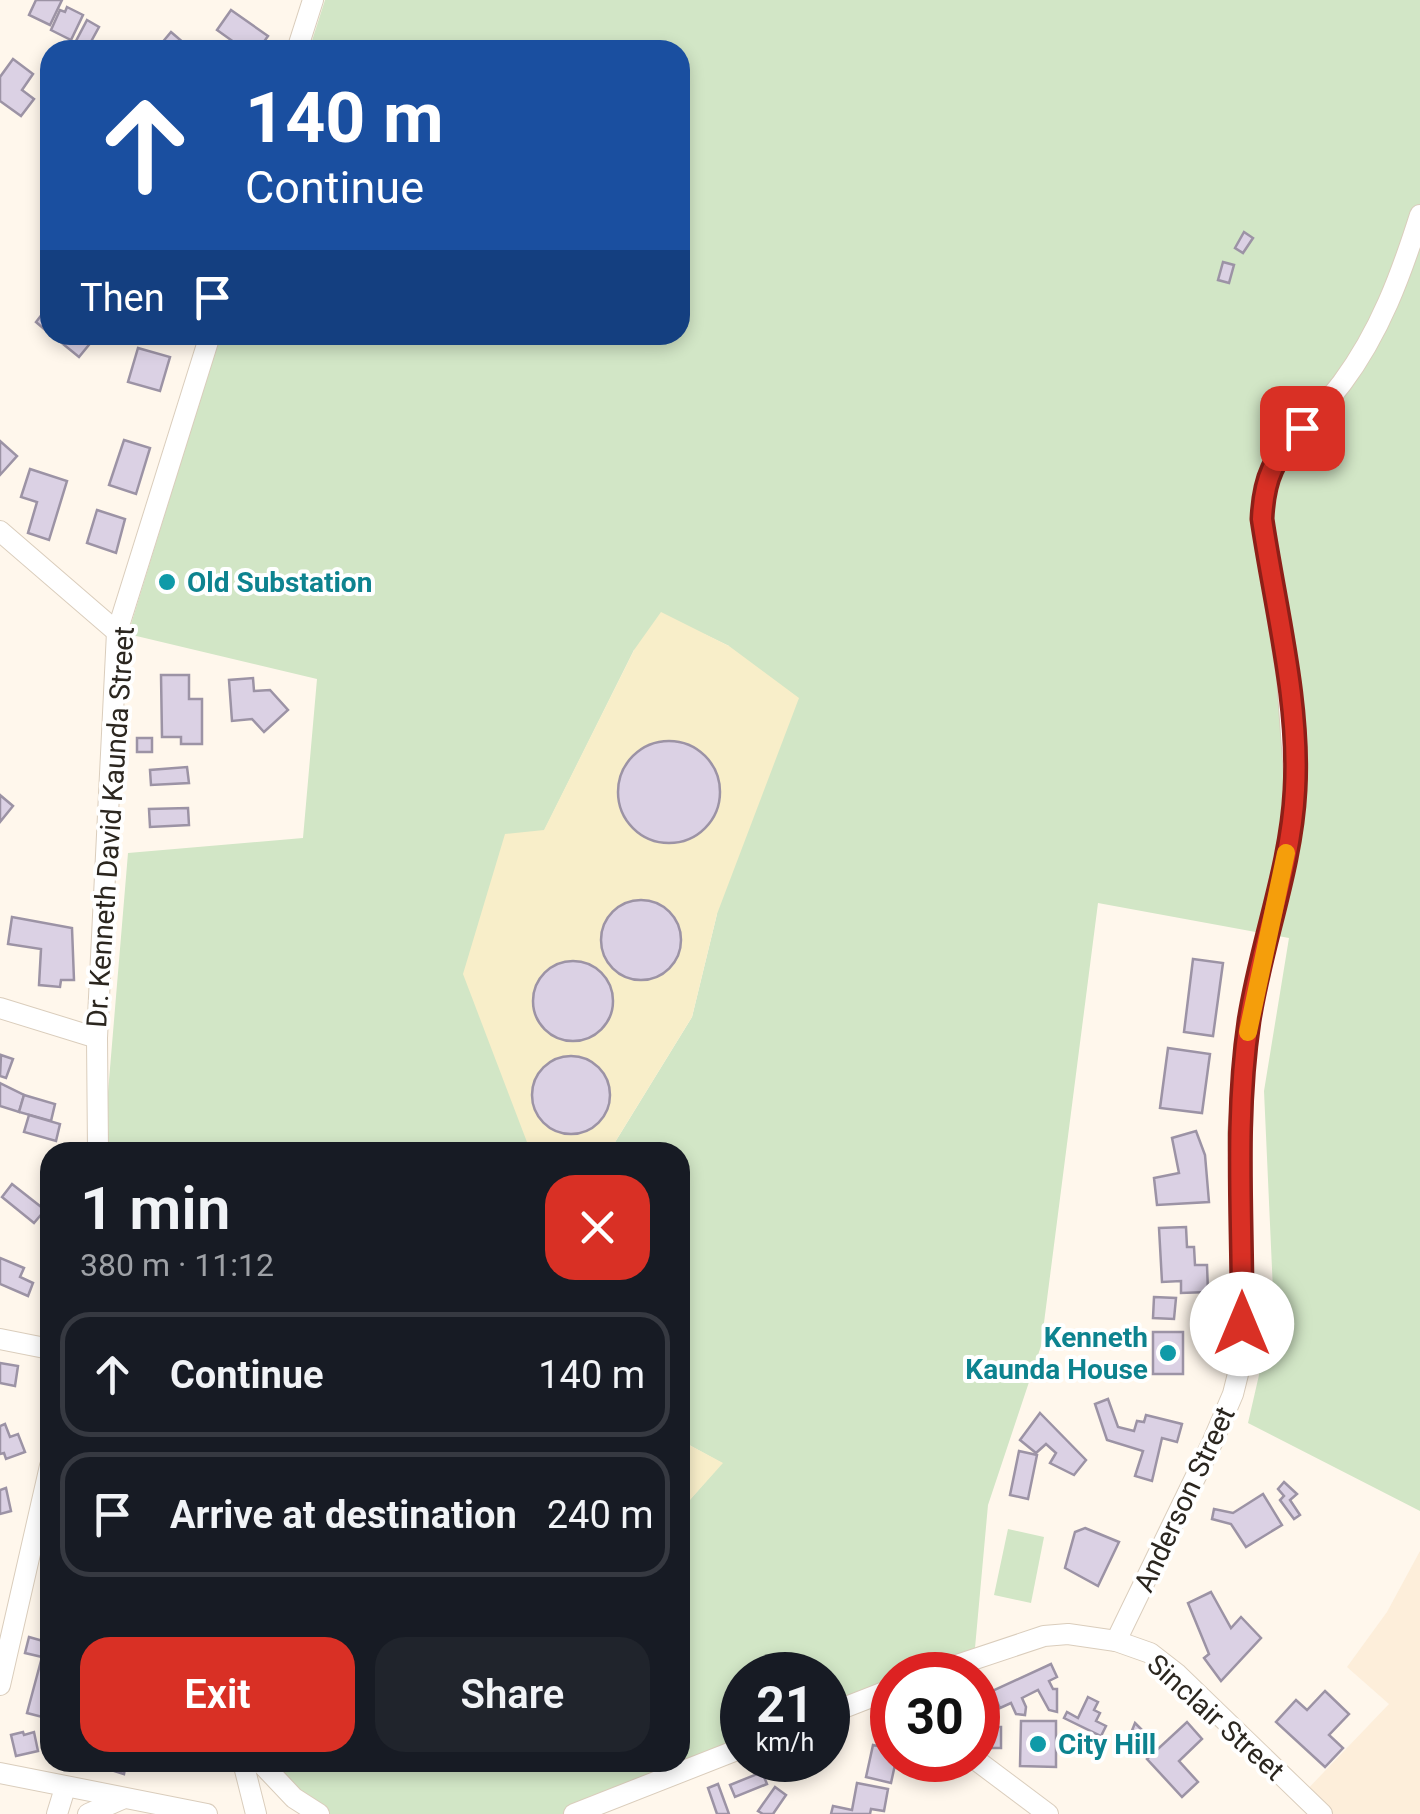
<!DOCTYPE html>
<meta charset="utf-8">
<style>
:root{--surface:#171b24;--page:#20242c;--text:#f1f3f6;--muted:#9ea1a6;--line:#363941;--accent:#d93025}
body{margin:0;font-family:Roboto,sans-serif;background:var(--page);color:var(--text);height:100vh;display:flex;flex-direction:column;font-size:38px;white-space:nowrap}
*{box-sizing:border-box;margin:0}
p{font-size:32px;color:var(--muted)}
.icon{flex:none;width:55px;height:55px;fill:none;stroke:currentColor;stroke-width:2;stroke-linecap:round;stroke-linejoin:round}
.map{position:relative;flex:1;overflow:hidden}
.details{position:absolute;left:40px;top:1142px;width:650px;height:630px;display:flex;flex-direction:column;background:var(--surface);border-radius:30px;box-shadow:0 5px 15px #0003}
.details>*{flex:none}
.guide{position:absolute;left:40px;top:40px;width:650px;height:305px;border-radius:30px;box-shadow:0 5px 15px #0003;background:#1a4fa0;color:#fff;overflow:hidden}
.speed{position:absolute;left:720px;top:1652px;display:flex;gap:20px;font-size:50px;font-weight:700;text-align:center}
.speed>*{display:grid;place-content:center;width:130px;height:130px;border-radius:50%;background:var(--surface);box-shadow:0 5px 15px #0003;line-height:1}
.speed small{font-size:25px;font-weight:400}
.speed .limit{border:15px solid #d22;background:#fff;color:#111}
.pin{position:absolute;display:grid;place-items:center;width:85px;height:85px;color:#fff;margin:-42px;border-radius:20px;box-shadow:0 5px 15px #0006}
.me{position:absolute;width:110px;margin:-55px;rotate:0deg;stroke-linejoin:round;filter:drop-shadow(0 0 8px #0008)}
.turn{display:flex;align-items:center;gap:35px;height:210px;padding:0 40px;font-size:45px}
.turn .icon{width:130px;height:130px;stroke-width:2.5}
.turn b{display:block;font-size:70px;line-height:85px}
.then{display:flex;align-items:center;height:95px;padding:0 40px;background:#0003;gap:20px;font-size:38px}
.round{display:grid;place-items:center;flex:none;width:105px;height:105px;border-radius:30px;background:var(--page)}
.overview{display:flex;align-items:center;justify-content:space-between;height:170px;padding:0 40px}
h1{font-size:60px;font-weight:600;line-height:75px}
.cta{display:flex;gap:20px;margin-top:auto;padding:20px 40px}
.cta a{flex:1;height:115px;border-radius:30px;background:var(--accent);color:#fff;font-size:40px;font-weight:600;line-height:115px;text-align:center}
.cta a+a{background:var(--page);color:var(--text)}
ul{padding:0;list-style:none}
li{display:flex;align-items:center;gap:30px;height:125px;margin:0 20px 15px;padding:0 20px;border:5px solid var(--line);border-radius:30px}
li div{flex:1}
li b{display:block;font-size:38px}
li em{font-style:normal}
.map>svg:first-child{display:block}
.built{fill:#fdeeda}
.green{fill:#d2e6c6}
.sand{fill:#f8eec9}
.building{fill:#dbd1e4;stroke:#9c93a5;stroke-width:2.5}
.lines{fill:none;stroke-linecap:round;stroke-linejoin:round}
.minor-casing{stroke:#dacdbc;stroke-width:22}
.minor{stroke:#fff;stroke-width:20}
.route-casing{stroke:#8d1f18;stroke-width:25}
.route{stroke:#d93025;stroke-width:18}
.slow{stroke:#f59e0b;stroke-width:18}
.culture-dot{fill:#0f9aa8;stroke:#fff;stroke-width:4}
.labels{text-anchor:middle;stroke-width:8;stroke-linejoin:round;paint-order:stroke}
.culture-label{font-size:28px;font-weight:bold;fill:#0d838f;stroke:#fff;text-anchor:start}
.street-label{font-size:28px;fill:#2b261f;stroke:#fff}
</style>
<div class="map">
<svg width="1420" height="1814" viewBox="0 0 1420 1814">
<rect width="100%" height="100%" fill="#fff7ec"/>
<!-- built -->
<polygon class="built" points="1420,1551 1420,1814 1322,1814 1302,1795 1389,1704 1347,1667 1387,1612"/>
<!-- green -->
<g class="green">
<polygon points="325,0 1420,0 1420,1511 1248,1423 1259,1375 1273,1291 1264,1091 1289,938 1098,903 1041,1346 988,1505 974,1659 927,1675 892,1675 892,1689 828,1714 828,1675 742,1675 742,1748 574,1814 319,1814 260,1763 680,1762 680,1511 722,1463 680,1440 680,1152 609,1152 692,1017 717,914 729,646 704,634 634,650 544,831 530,1149 556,1152 103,1152 128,853 303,838 317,679 128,634 220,335 680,335 680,50 309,50"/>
<polygon points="1008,1529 1044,1537 1031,1603 994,1595"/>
</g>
<!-- sand -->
<g class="sand">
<polygon points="661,612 729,646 799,698 717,914 692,1017 609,1152 530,1150 463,974 505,834 544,830 634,650"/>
<polygon points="680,1440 723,1463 680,1511"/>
</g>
<!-- building -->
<g class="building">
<polygon points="36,0 62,0 50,25 29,15"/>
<polygon points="67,7 83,15 71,40 51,30 60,10 65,12"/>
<polygon points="231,10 268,36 258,50 245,50 217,30"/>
<polygon points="87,20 99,27 88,47 76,41"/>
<polygon points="171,32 192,50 156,50"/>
<polygon points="13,59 33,74 22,90 34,99 21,116 0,101 0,77"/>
<polygon points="1244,232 1253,238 1243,253 1235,248"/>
<polygon points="1223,262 1234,265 1229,283 1218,280"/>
<polygon points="50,304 50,334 36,322"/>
<polygon points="52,335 97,335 79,357"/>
<polygon points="138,348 170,357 160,391 128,382"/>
<polygon points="124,440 150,448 136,494 109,485"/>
<polygon points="0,441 17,456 0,475"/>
<polygon points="30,469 67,481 49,540 28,533 37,502 21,497"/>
<polygon points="97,510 125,519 116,553 87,543"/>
<polygon points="161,675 189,675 189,699 202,699 202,744 181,744 181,737 162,737"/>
<polygon points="253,678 254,691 270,690 288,710 264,732 252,719 232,721 229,680"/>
<rect x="137" y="738" width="15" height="14"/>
<circle cx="669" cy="792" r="51"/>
<polygon points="187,767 189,783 151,785 150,770"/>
<polygon points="0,795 13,806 0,822"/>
<polygon points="188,808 189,825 150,827 149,809"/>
<circle cx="641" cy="940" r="40"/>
<polygon points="12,917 72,928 74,980 61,980 60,987 39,985 41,949 8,944"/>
<polygon points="1193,959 1223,963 1213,1036 1184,1032"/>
<circle cx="573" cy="1001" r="40"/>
<polygon points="1168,1048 1210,1054 1202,1113 1160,1108"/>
<polygon points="1,1055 13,1059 6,1078 0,1076"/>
<circle cx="571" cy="1095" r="39"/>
<polygon points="0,1083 24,1095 19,1112 0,1106"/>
<polygon points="24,1095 55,1104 51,1121 19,1112"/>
<polygon points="29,1115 60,1124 56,1141 24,1132"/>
<polygon points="1196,1131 1205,1155 1209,1202 1157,1205 1154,1178 1179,1173 1172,1138"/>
<polygon points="12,1184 45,1210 34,1223 2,1197"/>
<polygon points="1186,1227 1187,1247 1194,1247 1195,1265 1207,1265 1208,1292 1181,1293 1181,1281 1162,1282 1159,1228"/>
<polygon points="0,1258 24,1268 20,1277 33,1283 28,1296 0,1284"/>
<polygon points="1154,1297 1176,1298 1174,1319 1153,1318"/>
<rect x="1153" y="1332" width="30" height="42"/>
<polygon points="0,1363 18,1366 15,1386 0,1383"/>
<polygon points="1108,1399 1118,1427 1134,1431 1137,1421 1144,1422 1146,1415 1182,1424 1177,1442 1162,1438 1152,1481 1135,1476 1143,1451 1107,1440 1095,1404"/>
<polygon points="1040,1413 1086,1460 1074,1475 1050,1463 1056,1453 1046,1444 1036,1453 1020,1440"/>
<polygon points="5,1424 10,1437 18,1434 25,1452 6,1459 4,1453 0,1454 0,1426"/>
<polygon points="1019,1451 1037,1455 1028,1499 1010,1495"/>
<polygon points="1284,1482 1297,1494 1290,1500 1300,1515 1294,1519 1280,1500 1284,1496 1278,1489"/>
<polygon points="6,1488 11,1511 0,1514 0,1490"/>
<polygon points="1263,1494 1282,1525 1246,1547 1231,1524 1212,1519 1214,1509 1233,1513"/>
<polygon points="1085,1528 1119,1542 1098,1586 1065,1568 1075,1532"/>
<polygon points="1211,1592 1231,1628 1241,1617 1261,1638 1221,1681 1204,1658 1209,1654 1188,1603"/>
<polygon points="29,1637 50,1643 50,1719 27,1713 42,1657 25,1653"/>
<polygon points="1051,1664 1057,1677 1049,1681 1053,1689 1057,1689 1057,1712 1049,1710 1038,1690 1022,1698 1026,1707 1025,1715 1016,1714 1011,1703 1000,1708 992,1691"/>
<polygon points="1325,1691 1349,1714 1329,1735 1343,1748 1325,1767 1276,1722 1296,1700 1307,1710"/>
<polygon points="1088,1697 1098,1702 1094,1710 1100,1713 1096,1721 1106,1726 1101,1736 1064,1718 1067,1712 1078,1718"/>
<polygon points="1021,1721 1056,1721 1056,1767 1020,1766"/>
<polygon points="1187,1722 1202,1739 1179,1761 1198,1782 1182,1797 1147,1759"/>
<polygon points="1135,1723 1153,1741 1139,1755 1127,1743"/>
<rect x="988" y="1727" width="13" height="21"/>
<polygon points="23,1732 24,1735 34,1732 38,1751 16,1756 11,1735"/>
<polygon points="873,1745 892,1749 892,1760 896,1760 891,1783 866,1777"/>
<polygon points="86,1762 126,1762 124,1774"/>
<polygon points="762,1772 767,1784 735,1797 730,1785"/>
<polygon points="857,1783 888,1789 884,1811 871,1809 870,1814 831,1814 833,1806 852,1810"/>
<polygon points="718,1784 729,1814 717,1814 708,1788"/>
<polygon points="775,1787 786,1795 773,1814 763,1814 758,1811"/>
</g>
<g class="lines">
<defs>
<g id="minor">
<polyline points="297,50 313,0"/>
<polyline points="0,531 117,632"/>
<polyline points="0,1008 97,1038"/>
<polyline points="98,1152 97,1038 117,632 210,335"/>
<polyline points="0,1339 50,1349"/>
<path d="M 1116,1641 L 1212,1443 L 1233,1394 L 1242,1358 L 1242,1221 L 1238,1133 L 1249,1021 L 1291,830 L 1295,789 L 1287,678 L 1262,519 C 1265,448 1303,434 1342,383 C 1380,332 1401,275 1420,215"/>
<polyline points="927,1675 1044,1636 1068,1634 1116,1641 1150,1653 1177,1674 1322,1814"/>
<polyline points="0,1685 50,1466"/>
<polyline points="828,1714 892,1689"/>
<polyline points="976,1760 1048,1814"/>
<polyline points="243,1762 256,1814"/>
<polyline points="260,1762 294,1798 319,1814"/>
<polyline points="0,1773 207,1814"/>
<polyline points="57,1814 65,1788"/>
<polyline points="88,1814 122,1799"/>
<polyline points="574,1814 742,1748"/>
</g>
</defs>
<!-- minor casing -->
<use href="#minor" class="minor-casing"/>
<!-- minor -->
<use href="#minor" class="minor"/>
</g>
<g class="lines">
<defs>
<path id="route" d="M 1242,1324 C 1243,1223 1234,1122 1249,1021 C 1261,943 1291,869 1295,790 C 1300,701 1275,607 1262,519 C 1264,476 1274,459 1302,428"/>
</defs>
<!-- route casing -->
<use href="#route" class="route-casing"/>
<!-- route -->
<use href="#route" class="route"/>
<!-- slow -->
<polyline class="slow" points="1248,1032 1286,853"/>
</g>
<!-- markers -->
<g class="culture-dot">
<circle cx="167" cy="582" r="10"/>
<circle cx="1168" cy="1353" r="10"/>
<circle cx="1038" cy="1744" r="10"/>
</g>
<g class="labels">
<!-- culture labels -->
<g class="culture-label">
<text x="187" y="592">Old Substation</text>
<text x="1148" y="1347" text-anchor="end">Kenneth<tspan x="1148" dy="32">Kaunda House</tspan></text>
<text x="1058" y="1754">City Hill</text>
</g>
<!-- street labels -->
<g class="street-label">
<text transform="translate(110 827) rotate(-86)" y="10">Dr. Kenneth David Kaunda Street</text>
<text transform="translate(1184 1499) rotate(-65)" y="10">Anderson Street</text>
<text transform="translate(1216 1717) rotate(42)" y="10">Sinclair Street</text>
</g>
</g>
</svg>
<div class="speed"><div>21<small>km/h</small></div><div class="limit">30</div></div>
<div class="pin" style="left:1302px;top:428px;background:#d93025"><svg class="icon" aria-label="arrive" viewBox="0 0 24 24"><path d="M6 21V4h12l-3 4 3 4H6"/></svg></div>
<svg class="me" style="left:1242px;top:1324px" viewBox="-20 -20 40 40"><circle r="19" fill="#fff"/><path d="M0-13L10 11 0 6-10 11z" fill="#d93025"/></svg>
<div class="guide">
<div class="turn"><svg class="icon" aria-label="ahead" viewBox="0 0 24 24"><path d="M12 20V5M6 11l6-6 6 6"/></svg><div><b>140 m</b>Continue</div></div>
<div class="then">Then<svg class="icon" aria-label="arrive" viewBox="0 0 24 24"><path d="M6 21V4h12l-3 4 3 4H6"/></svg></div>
</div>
<section class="details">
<div class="overview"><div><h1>1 min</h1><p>380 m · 11:12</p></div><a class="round" style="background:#d93025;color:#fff"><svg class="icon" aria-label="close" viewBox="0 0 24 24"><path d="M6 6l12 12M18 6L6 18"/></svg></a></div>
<ul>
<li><svg class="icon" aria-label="ahead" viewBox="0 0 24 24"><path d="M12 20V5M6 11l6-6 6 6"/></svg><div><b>Continue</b></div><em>140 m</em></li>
<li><svg class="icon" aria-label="arrive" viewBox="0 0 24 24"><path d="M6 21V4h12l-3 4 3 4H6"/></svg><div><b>Arrive at destination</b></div><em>240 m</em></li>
</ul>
<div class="cta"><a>Exit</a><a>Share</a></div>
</section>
</div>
